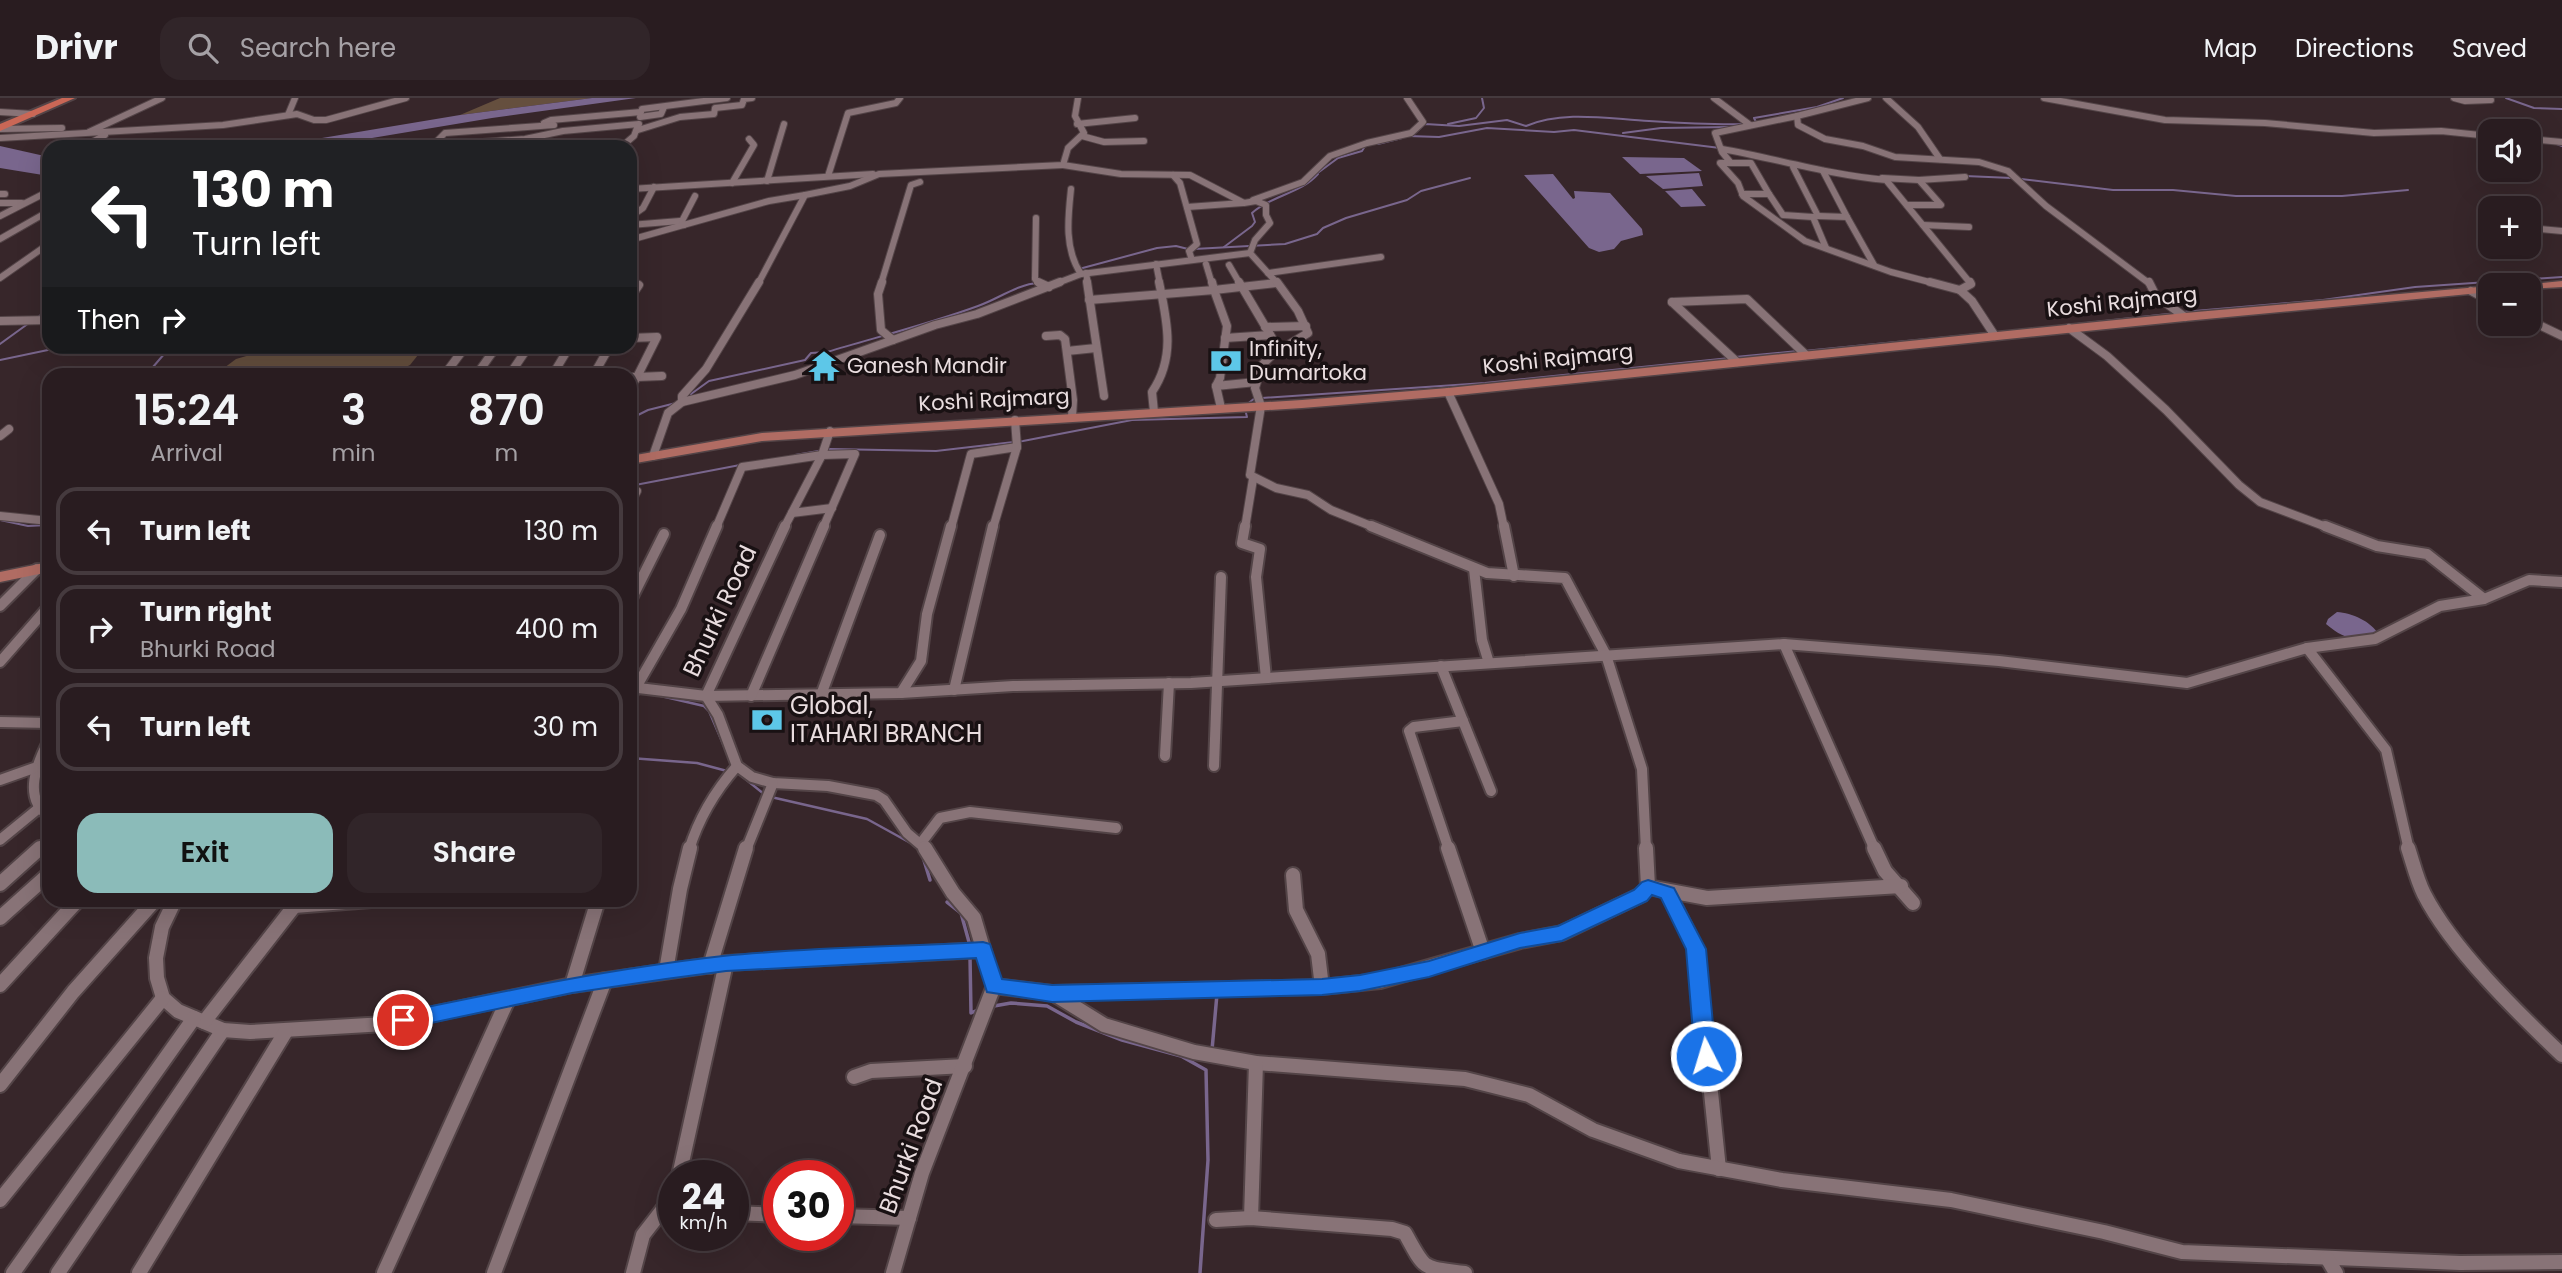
<!DOCTYPE html>
<meta charset="utf-8">
<style>
:root{--surface:#291c20;--page:#312529;--text:#f1f3f6;--muted:#a5a1a5;--line:#453a3e;--accent:#8bbbb9}
body{margin:0;font-family:Poppins,sans-serif;background:var(--page);color:var(--text);height:100vh;display:flex;flex-direction:column;font-size:26px;white-space:nowrap}
*{box-sizing:border-box;margin:0}
p{font-size:23px;color:var(--muted)}
.icon{flex:none;width:38px;height:38px;fill:none;stroke:currentColor;stroke-width:2;stroke-linecap:round;stroke-linejoin:round}
.map{position:relative;flex:1;overflow:hidden}
.details{position:absolute;left:42px;top:270px;width:595px;height:539px;display:flex;flex-direction:column;background:var(--surface);border-radius:21px;box-shadow:0 7px 28px #0002,0 0 0 2px var(--line)}
.details>*{flex:none}
.hud{position:absolute;left:42px;top:42px;width:595px;height:214px;border-radius:21px;box-shadow:0 7px 28px #0002,0 0 0 2px var(--line);background:#202124;color:#fff;overflow:hidden}
.buttons{position:absolute;left:2478px;top:21px;display:grid;gap:14px}
.buttons a{display:grid;place-items:center;width:63px;height:63px;border-radius:14px;background:var(--surface);box-shadow:0 7px 28px #0002,0 0 0 2px var(--line);font-size:35px}
.speed{position:absolute;left:658px;top:1062px;display:flex;gap:14px;font-size:35px;font-weight:700;text-align:center}
.speed>*{display:grid;place-content:center;width:91px;height:91px;border-radius:50%;background:var(--surface);box-shadow:0 7px 28px #0002,0 0 0 2px var(--line);line-height:1}
.speed small{font-size:18px;font-weight:400}
.speed .limit{border:10px solid #d22;background:#fff;color:#111}
.pin{position:absolute;display:grid;place-items:center;width:60px;height:60px;color:#fff;margin:-30px;border:4px solid #fff;border-radius:50%;box-shadow:0 2px 7px #0007}
.me{position:absolute;width:77px;margin:-38px;rotate:355deg;stroke-linejoin:round;filter:drop-shadow(0 0 5px #0008)}
.turn{display:flex;align-items:center;gap:24px;height:147px;padding:0 35px;font-size:32px}
.turn .icon{width:91px;height:91px;stroke-width:2.5}
.turn b{display:block;font-size:49px;line-height:60px}
.then{display:flex;align-items:center;height:66px;padding:0 35px;background:#0003;gap:14px;font-size:26px}
.eta{display:flex;justify-content:space-evenly;align-items:center;height:119px;text-align:center}
.eta b{font-size:42px;font-weight:600;line-height:49px}
.action{display:flex;gap:14px;margin-top:auto;padding:14px 35px}
.action a{flex:1;height:80px;border-radius:21px;background:var(--accent);color:#111;font-size:28px;font-weight:600;line-height:80px;text-align:center}
.action a+a{background:var(--page);color:var(--text)}
ul{padding:0;list-style:none}
li{display:flex;align-items:center;gap:21px;height:88px;margin:0 14px 10px;padding:0 21px;border:4px solid var(--line);border-radius:21px}
li div{flex:1}
li b{display:block;font-size:26px}
li em{font-style:normal}
header{display:flex;align-items:center;gap:42px;box-sizing:border-box;height:98px;padding:0 35px;background:var(--surface);border-bottom:2px solid var(--line)}
header strong{font-size:33px}
nav{display:flex;gap:38px;margin-inline-start:auto;font-size:24px}
.search{width:490px;height:63px;background:var(--page);display:flex;align-items:center;gap:18px;box-sizing:border-box;padding:0 24px;border-radius:21px;color:var(--muted);font-size:26px}
.map>svg:first-child{display:block}
.green{fill:#654f3e}
.water{fill:#79668d}
.lines{fill:none;stroke-linecap:round;stroke-linejoin:round}
.stream-far2{stroke:#79668d;stroke-width:2}
.stream-far1{stroke:#79668d;stroke-width:2.5}
.stream{stroke:#79668d;stroke-width:3.5}
.street-far3-casing{stroke:#534447;stroke-width:8}
.street-far2-casing{stroke:#534447;stroke-width:10}
.street-far1-casing{stroke:#534447;stroke-width:14}
.street-casing{stroke:#534447;stroke-width:18}
.primary-casing{stroke:#534447;stroke-width:3}
.highway-casing{stroke:#534447;stroke-width:4}
.street-far3{stroke:#887377;stroke-width:6}
.street-far2{stroke:#887377;stroke-width:8}
.street-far1{stroke:#887377;stroke-width:10}
.street{stroke:#887377;stroke-width:14}
.primary{fill:#b06c63;fill-rule:evenodd}
.highway{fill:#ca6756;fill-rule:evenodd}
.route{fill:#1a73e8;stroke:#114b97;stroke-width:2}
.labels{text-anchor:middle;stroke-width:7;stroke-linejoin:round;paint-order:stroke}
.far-street-label{font-size:21px;fill:#e9dddf;stroke:#191113}
.far-poi-label{font-size:21px;fill:#e9dddf;stroke:#191113;text-anchor:start}
.street-label{font-size:24px;fill:#e9dddf;stroke:#191113}
.poi-label{font-size:24px;fill:#e9dddf;stroke:#191113;text-anchor:start}
</style>
<header>
<strong>Drivr</strong>
<div class="search"><svg class="icon" aria-label="search" viewBox="0 0 24 24"><circle cx="10" cy="10" r="6"/><path d="M15 15l6 6"/></svg>Search here</div>
<nav><a>Map</a><a>Directions</a><a>Saved</a></nav>
</header>
<div class="map">
<svg width="2562" height="1175" viewBox="0 0 2562 1175">
<rect width="100%" height="100%" fill="#37262a"/>
<!-- green -->
<g class="green">
<polygon points="500,0 592,0 460,17"/>
<polygon points="281,248 415,249 418,257 410,267 392,276 216,276 236,261"/>
</g>
<!-- water -->
<g class="water">
<polygon points="592,0 636,0 492,20 318,49 268,49 460,17"/>
<polygon points="0,48 49,59 49,78 0,70"/>
<polygon points="1622,59 1684,60 1702,73 1640,76"/>
<polygon points="1699,75 1703,88 1663,91 1646,78"/>
<polygon points="1553,76 1573,101 1575,100 1574,93 1610,95 1642,131 1643,137 1621,143 1614,151 1599,154 1589,150 1524,77"/>
<polygon points="1692,91 1706,108 1681,109 1665,93"/>
<path d="M 2337,514 C 2352,515 2371,523 2379,537 C 2353,541 2346,543 2326,526 L 2328,521 Z"/>
</g>
<g class="lines">
<!-- stream-far2 -->
<g class="stream-far2">
<polyline points="2506,0 2534,10 2562,11"/>
<polyline points="1756,24 1754,20 1817,9 1843,0"/>
<polyline points="1448,26 1476,20 1484,10 1482,0"/>
<polyline points="1623,35 1661,30 1731,29"/>
<path d="M 1413,37 L 1425,26 L 1459,28 L 1507,22 L 1526,28 C 1563,12 1609,21 1649,23 C 1681,25 1713,27 1746,26"/>
<polyline points="1408,38 1439,39 1487,30 1554,34 1574,32 1720,50"/>
<polyline points="2554,45 2562,48"/>
<polyline points="1378,46 1402,40"/>
<polyline points="572,49 586,46"/>
<polyline points="1319,74 1338,60 1362,53 1365,48"/>
<polyline points="1965,78 2012,80"/>
<polyline points="2021,81 2113,92 2173,92 2236,98 2342,98 2408,92"/>
<path d="M 1224,149 L 1252,128 L 1255,124 L 1252,115 C 1272,97 1300,96 1318,76"/>
<polyline points="1194,151 1285,146 1317,136 1323,130 1346,120 1407,102 1421,93 1470,80"/>
<polyline points="1079,171 1157,150 1176,148 1188,151"/>
<polyline points="2183,214 2323,202 2415,189 2562,179"/>
<polyline points="38,219 49,211"/>
<polyline points="2068,227 2177,215"/>
<polyline points="0,246 29,225"/>
<polyline points="440,253 444,248"/>
<polyline points="1804,253 1989,235"/>
<polyline points="1735,259 1798,253"/>
<polyline points="0,262 67,248"/>
<polyline points="147,276 171,248"/>
<path d="M 692,300 L 691,296 L 709,283 L 805,262 L 811,255 L 827,254 C 877,239 929,226 978,208 C 998,201 1018,186 1038,185"/>
<polyline points="1262,300 1485,285 1730,260"/>
<polyline points="1246,307 1255,300"/>
<polyline points="630,321 648,312 676,305"/>
<polyline points="795,357 830,351 936,353 1023,343 1132,322 1247,319 1246,315"/>
<polyline points="630,388 740,367"/>
<polyline points="0,422 28,428 48,427"/>
</g>
<!-- stream-far1 -->
<g class="stream-far1">
<polyline points="661,598 704,608 709,613 733,669"/>
<polyline points="630,660 697,665 727,673"/>
<polyline points="738,675 764,696"/>
<polyline points="771,699 867,721 916,748"/>
</g>
<!-- stream -->
<g class="stream">
<polyline points="923,759 930,782"/>
<polyline points="947,804 961,815 969,844"/>
<polyline points="970,859 971,915 980,911"/>
<polyline points="994,908 1011,905 1047,908 1076,924 1122,942 1181,958 1206,972 1208,1062 1200,1175"/>
<polyline points="1212,952 1217,896"/>
</g>
<defs>
<g id="street-far3">
<polyline points="1714,0 1750,27"/>
<polyline points="1868,0 1797,18 1798,27 1825,41 1863,48 1895,59 1979,64 2008,73 2046,108 2150,186"/>
<polyline points="1886,0 1918,29 1940,61"/>
<polyline points="2044,0 2165,22 2265,25 2374,35 2441,33 2490,38"/>
<polyline points="2454,0 2465,3 2491,2 2488,0"/>
<polyline points="642,11 727,0"/>
<polyline points="0,14 33,16"/>
<polyline points="288,17 295,0"/>
<polyline points="1797,18 1715,35 1722,54 1731,65 1720,65 1738,85 1743,98 1805,143 1891,174 1937,186"/>
<polyline points="640,19 661,16 664,9"/>
<polyline points="544,25 551,22 641,14"/>
<polyline points="1077,26 1135,20"/>
<polyline points="0,31 62,30"/>
<polyline points="638,32 680,19 714,16 715,10 742,7 744,1 752,0"/>
<polyline points="89,34 162,0"/>
<polyline points="1082,38 1104,44 1144,43"/>
<polyline points="0,40 223,27 297,16 314,22 326,22 406,0"/>
<polyline points="2529,41 2562,44"/>
<polyline points="434,46 445,35 554,27"/>
<polyline points="83,49 105,37"/>
<polyline points="414,49 525,41 563,33 639,26"/>
<polyline points="621,49 634,38 638,27"/>
<path d="M 1722,51 C 1777,61 1830,77 1886,82 L 1971,186"/>
<polyline points="1731,65 1751,65 1769,96"/>
<polyline points="1063,67 1121,76 1190,77 1244,105 1256,103 1266,107 1266,117 1270,125 1255,142 1250,155 1278,186"/>
<polyline points="1795,67 1793,69 1818,118 1813,119 1826,150"/>
<polyline points="1173,77 1180,85 1197,146 1189,153 1192,162"/>
<polyline points="828,78 848,15 896,5 900,0"/>
<polyline points="1882,80 1919,82 1941,107 1907,107"/>
<polyline points="1919,82 1965,79"/>
<polyline points="767,83 784,26"/>
<polyline points="732,85 754,47 749,41"/>
<polyline points="630,91 873,76"/>
<path d="M 1071,91 C 1068,119 1064,151 1081,176"/>
<polyline points="0,96 5,96"/>
<polyline points="1742,96 1769,96 1783,117 1813,119"/>
<polyline points="1253,102 1303,84 1330,58 1367,45 1411,35 1423,24 1407,0"/>
<polyline points="0,105 22,105"/>
<polyline points="1187,109 1243,105"/>
<polyline points="0,118 49,93"/>
<polyline points="1818,118 1847,119 1823,73"/>
<polyline points="630,119 643,110 654,89"/>
<polyline points="1847,119 1874,167"/>
<polyline points="1036,120 1035,181 1039,186"/>
<polyline points="630,127 680,123"/>
<polyline points="684,127 682,123 695,98"/>
<polyline points="1923,127 1969,129"/>
<polyline points="2529,130 2562,133"/>
<polyline points="0,141 49,113"/>
<polyline points="630,142 769,103 805,97"/>
<polyline points="1156,166 1160,186"/>
<polyline points="1206,166 1212,186"/>
<polyline points="1229,167 1240,186"/>
<polyline points="1086,175 1088,186"/>
<polyline points="1268,175 1381,159"/>
<polyline points="0,180 47,147"/>
<polyline points="630,184 636,186"/>
<polyline points="758,186 805,97 850,88 879,76 1063,67 1068,50 1084,35 1075,18 1078,0"/>
<polyline points="881,186 911,87 920,84"/>
<polyline points="1055,186 1081,176 1250,155"/>
<polyline points="1267,186 1276,185"/>
</g>
<g id="street-far2">
<polyline points="882,184 878,196 881,232 893,242"/>
<polyline points="1038,184 1049,189"/>
<polyline points="1087,184 1104,298"/>
<polyline points="1212,184 1214,192 1276,185"/>
<polyline points="1239,184 1278,250 1273,256"/>
<polyline points="1277,184 1298,213 1308,235 1273,256 1262,267 1255,290 1261,308 1250,377 1276,390 1308,397 1331,412 1376,430"/>
<polyline points="1930,184 1960,192 1972,203 1995,238"/>
<polyline points="2149,184 2156,198 2185,219"/>
<polyline points="1960,192 1971,186 1970,184"/>
<polyline points="2471,193 2490,203"/>
<polyline points="630,200 639,187 631,184"/>
<polyline points="1089,202 1214,192 1227,228 1220,280 1216,288 1256,284"/>
<polyline points="1672,204 1747,201 1806,257"/>
<polyline points="1672,204 1737,264"/>
<polyline points="2529,222 2562,238"/>
<polyline points="0,223 49,222"/>
<polyline points="1265,229 1306,228"/>
<polyline points="2069,230 2107,258 2166,312 2239,387 2260,404 2329,430"/>
<polyline points="1046,238 1060,237 1065,241 1073,302 1072,319"/>
<polyline points="630,240 657,239 637,279 662,278"/>
<polyline points="1225,240 1270,237"/>
<polyline points="1067,253 1096,250"/>
<polyline points="445,276 466,248"/>
<polyline points="477,276 497,248"/>
<polyline points="510,276 529,248"/>
<polyline points="553,276 570,248"/>
<polyline points="594,276 610,248"/>
<polyline points="630,279 637,279 630,291"/>
<polyline points="1216,288 1221,310"/>
<polyline points="1448,294 1499,406 1504,430"/>
<polyline points="682,304 682,298 706,271 759,184"/>
<path d="M 1154,314 L 1152,294 C 1176,259 1167,223 1159,184"/>
<polyline points="0,338 9,331"/>
<polyline points="653,358 668,315 682,304 795,277 935,227 977,216 1060,184"/>
<polyline points="630,391 637,393 630,406"/>
<polyline points="792,415 832,410"/>
<polyline points="0,418 49,423"/>
<polyline points="716,430 742,369 822,357 855,356 823,430"/>
<polyline points="784,430 822,357 830,333"/>
<polyline points="951,430 971,356 1017,349"/>
<polyline points="993,430 1017,349 1015,322"/>
<polyline points="1245,430 1253,381"/>
</g>
<g id="street-far1">
<polyline points="785,428 706,598 718,617 737,668 752,679 773,685 828,688 876,697 884,702 907,735 927,752"/>
<polyline points="1245,428 1242,445 1260,451 1256,479 1266,580"/>
<polyline points="1371,428 1487,475 1565,480 1606,557 1642,671 1646,752"/>
<polyline points="1504,428 1514,478"/>
<polyline points="2325,428 2377,448 2427,456 2484,501"/>
<polyline points="1474,471 1482,542 1489,565"/>
<polyline points="630,504 664,436"/>
<polyline points="0,508 37,471"/>
<polyline points="1784,546 1875,752"/>
<polyline points="2307,550 2386,652 2409,752"/>
<polyline points="0,564 49,508"/>
<polyline points="1441,568 1491,693"/>
<polyline points="630,589 706,598 901,595 1013,588 1191,585 1784,546 1999,563 2187,585 2307,550 2375,541 2440,508 2484,501 2529,482 2562,484"/>
<polyline points="954,592 993,428"/>
<polyline points="901,595 921,563 927,516 951,428"/>
<polyline points="821,597 880,437"/>
<polyline points="751,598 824,428"/>
<polyline points="630,600 681,511 717,428"/>
<polyline points="0,624 49,625"/>
<path d="M 49,642 C 37,665 22,700 49,718"/>
<polyline points="1165,658 1169,585"/>
<polyline points="1214,668 1221,479"/>
<polyline points="0,682 34,670"/>
<polyline points="0,742 39,710"/>
<polyline points="921,745 940,720 970,714 1116,730"/>
<polyline points="38,752 49,742"/>
<path d="M 689,752 C 699,719 715,693 737,668"/>
<polyline points="746,752 773,685"/>
<polyline points="1449,752 1409,633 1414,629 1463,623"/>
</g>
<g id="street">
<polyline points="1448,750 1483,854"/>
<polyline points="1874,750 1885,773 1913,805"/>
<path d="M 2408,750 C 2413,765 2417,782 2424,796 C 2452,851 2518,915 2562,957"/>
<polyline points="1293,777 1296,812 1318,856 1322,889"/>
<polyline points="0,786 40,750"/>
<polyline points="1648,789 1707,800 1901,788"/>
<polyline points="1668,795 1696,851 1719,1071"/>
<polyline points="175,802 162,829 156,860 157,880 163,900 178,913 223,932 250,934 385,926 572,887 726,865 983,852"/>
<polyline points="294,808 371,802"/>
<polyline points="0,820 49,776"/>
<polyline points="710,868 746,750"/>
<polyline points="666,873 680,791 690,750"/>
<polyline points="0,887 78,802"/>
<polyline points="572,887 598,802"/>
<polyline points="994,888 1052,895 1322,889 1380,883 1520,843 1562,835 1641,797 1648,789 1646,750"/>
<polyline points="1054,896 1104,927 1194,954 1256,965 1465,981 1529,997 1593,1032 1679,1063 1782,1082 1951,1102 2104,1134 2182,1154 2460,1165 2562,1164"/>
<polyline points="204,924 299,802"/>
<polyline points="854,979 871,973 965,968"/>
<polyline points="0,987 73,894 155,802"/>
<polyline points="679,1078 726,865"/>
<polyline points="0,1102 163,900"/>
<polyline points="733,1115 779,1117"/>
<polyline points="838,1118 909,1120"/>
<polyline points="1251,1120 1256,965"/>
<path d="M 1216,1122 L 1251,1120 L 1392,1131 L 1405,1135 C 1426,1174 1422,1169 1465,1175"/>
<polyline points="2327,1160 2336,1175"/>
<polyline points="13,1175 194,920"/>
<polyline points="58,1175 223,932"/>
<polyline points="139,1175 286,933"/>
<polyline points="384,1175 508,901"/>
<polyline points="494,1175 605,882"/>
<polyline points="633,1175 643,1137 674,1097"/>
<polyline points="893,1175 922,1075 994,888 974,820 953,795 925,750"/>
</g>
<g id="primary">
<polygon points="2562,183 2562,189 2529,191 2529,187 2524,187"/>
<polygon points="2490,188 2490,194 2185,223 1448,298 1302,310 762,343 630,366 630,358 762,335 1302,302 1448,290 2185,215"/>
<polygon points="49,464 49,474 0,484 0,474"/>
</g>
<polygon id="highway" points="62,0 75,0 0,33 0,26"/>
</defs>
<!-- street-far3 casing -->
<use href="#street-far3" class="street-far3-casing"/>
<!-- street-far2 casing -->
<use href="#street-far2" class="street-far2-casing"/>
<!-- street-far1 casing -->
<use href="#street-far1" class="street-far1-casing"/>
<!-- street casing -->
<use href="#street" class="street-casing"/>
<!-- primary casing -->
<use href="#primary" class="primary-casing"/>
<!-- highway casing -->
<use href="#highway" class="highway-casing"/>
<!-- street-far3 -->
<use href="#street-far3" class="street-far3"/>
<!-- street-far2 -->
<use href="#street-far2" class="street-far2"/>
<!-- street-far1 -->
<use href="#street-far1" class="street-far1"/>
<!-- street -->
<use href="#street" class="street"/>
<!-- primary -->
<use href="#primary" class="primary"/>
<!-- highway -->
<use href="#highway" class="highway"/>
</g>
<!-- route -->
<path class="route" d="M 1648,782 L 1674,790 L 1706,851 L 1716,958 L 1713,964 L 1706,967 L 1698,964 L 1695,958 L 1686,851 L 1661,800 L 1652,797 L 1647,803 L 1562,843 L 1520,850 L 1429,879 L 1360,893 L 1322,897 L 1052,904 L 987,894 L 976,860 L 726,873 L 666,881 L 572,895 L 403,931 L 396,928 L 393,922 L 396,916 L 403,914 C 509,892 615,870 723,858 C 809,849 897,849 983,844 L 990,846 L 1002,881 L 1052,887 L 1322,881 L 1360,877 L 1429,863 L 1520,835 L 1558,828 L 1634,792 L 1642,784 Z"/>
<!-- icons -->
<defs>
<symbol id="bank-bare" viewBox="-9 -9 18 18"><path d="M-6-4H6V4H-6ZM0-2.3a2.3 2.3 0 1 0 0 4.6a2.3 2.3 0 1 0 0-4.6Z" fill="#5dc7e8" stroke="#191113" stroke-width="2.5" paint-order="stroke"/></symbol>
<symbol id="temple-bare" viewBox="-9 -9 18 18"><path d="M0-6L5-2H3V0L6.5 2.5H4V6H1.5V3h-3V6H-4V2.5H-6.5L-3 0V-2H-5Z" fill="#5dc7e8" stroke="#191113" stroke-width="2.5" paint-order="stroke"/></symbol>
</defs>
<g fill-rule="evenodd">
<use href="#bank-bare" x="1204" y="241" width="44" height="44"/>
<use href="#temple-bare" x="802" y="246" width="44" height="44"/>
<use href="#bank-bare" x="745" y="600" width="44" height="44"/>
</g>
<g class="labels">
<!-- far-street labels -->
<g class="far-street-label">
<text transform="translate(2122 204) rotate(-6)" y="7">Koshi Rajmarg</text>
<text transform="translate(1558 261) rotate(-6)" y="7">Koshi Rajmarg</text>
<text transform="translate(994 302) rotate(-3)" y="7">Koshi Rajmarg</text>
</g>
<!-- far-poi labels -->
<g class="far-poi-label">
<text x="1249" y="258">Infinity,<tspan x="1249" dy="24">Dumartoka</tspan></text>
<text x="847" y="275">Ganesh Mandir</text>
</g>
<!-- street labels -->
<g class="street-label">
<text transform="translate(720 513) rotate(-65)" y="8">Bhurki Road</text>
<text transform="translate(911 1048) rotate(-70)" y="8">Bhurki Road</text>
</g>
<!-- poi labels -->
<g class="poi-label">
<text x="790" y="616">Global,<tspan x="790" dy="28">ITAHARI BRANCH</tspan></text>
</g>
</g>
</svg>
<div class="buttons">
<a><svg class="icon" aria-label="sound" viewBox="0 0 24 24"><path d="M4 9h4l5-4v14l-5-4H4zM17 9q2 3 0 6"/></svg></a>
<a>+</a>
<a>−</a>
</div>
<div class="speed"><div>24<small>km/h</small></div><div class="limit">30</div></div>
<div class="pin" style="left:403px;top:922px;background:#d93025"><svg class="icon" aria-label="arrive" viewBox="0 0 24 24"><path d="M6 21V4h12l-3 4 3 4H6"/></svg></div>
<svg class="me" style="left:1706px;top:958px" viewBox="-20 -20 40 40"><circle r="17" fill="#1a73e8" stroke="#fff" stroke-width="3"/><path d="M0-11L8 9 0 5-8 9z" fill="#fff"/></svg>
<div class="hud">
<div class="turn"><svg class="icon" aria-label="left" viewBox="0 0 24 24"><path d="M17 20v-9H6M10 6l-5 5 5 5"/></svg><div><b>130 m</b>Turn left</div></div>
<div class="then">Then<svg class="icon" aria-label="right" viewBox="0 0 24 24"><path d="M7 20v-9h11M14 6l5 5-5 5"/></svg></div>
</div>
<section class="details">
<div class="eta">
<div><b>15:24</b><p>Arrival</p></div>
<div><b>3</b><p>min</p></div>
<div><b>870</b><p>m</p></div>
</div>
<ul>
<li><svg class="icon" aria-label="left" viewBox="0 0 24 24"><path d="M17 20v-9H6M10 6l-5 5 5 5"/></svg><div><b>Turn left</b></div><em>130 m</em></li>
<li><svg class="icon" aria-label="right" viewBox="0 0 24 24"><path d="M7 20v-9h11M14 6l5 5-5 5"/></svg><div><b>Turn right</b><p>Bhurki Road</p></div><em>400 m</em></li>
<li><svg class="icon" aria-label="left" viewBox="0 0 24 24"><path d="M17 20v-9H6M10 6l-5 5 5 5"/></svg><div><b>Turn left</b></div><em>30 m</em></li>
</ul>
<div class="action"><a>Exit</a><a>Share</a></div>
</section>
</div>
